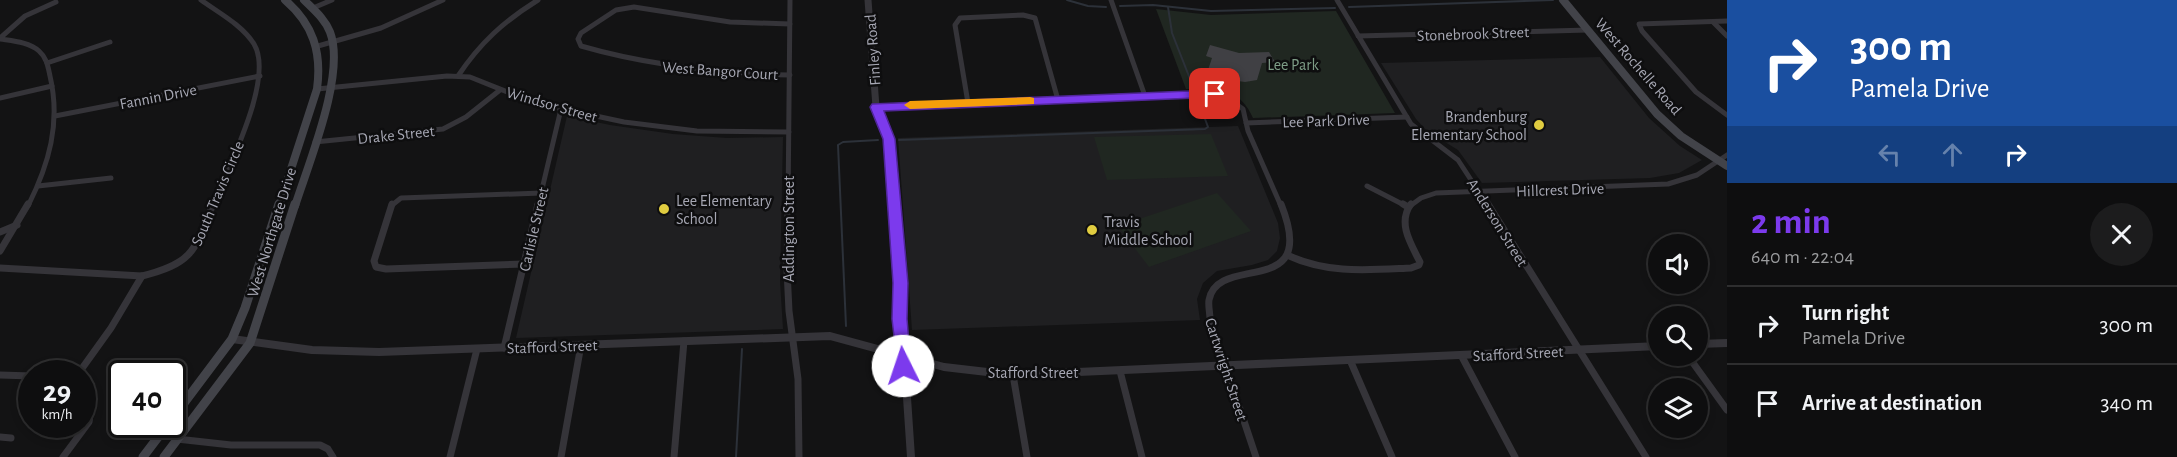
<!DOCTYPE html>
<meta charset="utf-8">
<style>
:root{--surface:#0e0e0f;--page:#1c1c1d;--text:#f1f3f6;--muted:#9b9c9e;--line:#2e2e2f;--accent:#7c3aed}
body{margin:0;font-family:"Alegreya Sans",sans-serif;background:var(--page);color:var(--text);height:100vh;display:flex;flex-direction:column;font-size:22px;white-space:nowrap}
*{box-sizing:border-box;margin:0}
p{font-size:20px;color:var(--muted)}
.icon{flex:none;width:33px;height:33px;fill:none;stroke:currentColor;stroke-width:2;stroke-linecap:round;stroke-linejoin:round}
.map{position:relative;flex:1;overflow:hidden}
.details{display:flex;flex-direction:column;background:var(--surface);width:450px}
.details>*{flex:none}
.hud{background:#1a4fa0;color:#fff;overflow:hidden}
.tools{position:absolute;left:1648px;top:234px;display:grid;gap:12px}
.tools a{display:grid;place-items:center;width:60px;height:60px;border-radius:50%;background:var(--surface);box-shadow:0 3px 9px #0003,0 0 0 2px var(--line);font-size:30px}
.speed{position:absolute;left:18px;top:360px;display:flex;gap:12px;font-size:30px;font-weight:700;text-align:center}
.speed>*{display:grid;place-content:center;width:78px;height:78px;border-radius:50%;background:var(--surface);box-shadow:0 3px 9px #0003,0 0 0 2px var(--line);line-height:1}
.speed small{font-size:15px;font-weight:400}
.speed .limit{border:3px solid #111;border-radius:9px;background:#fff;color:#111}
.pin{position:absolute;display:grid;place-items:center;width:51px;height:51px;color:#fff;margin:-26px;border-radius:12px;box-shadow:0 3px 9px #0006}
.me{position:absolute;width:66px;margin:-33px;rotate:356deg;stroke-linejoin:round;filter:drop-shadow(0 0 4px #0008)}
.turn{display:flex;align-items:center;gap:21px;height:126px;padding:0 24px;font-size:27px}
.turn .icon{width:78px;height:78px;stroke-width:2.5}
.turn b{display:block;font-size:42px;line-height:51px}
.lanes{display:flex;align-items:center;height:57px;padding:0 24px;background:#0003;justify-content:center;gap:30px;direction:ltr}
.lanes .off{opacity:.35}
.round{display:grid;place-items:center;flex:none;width:63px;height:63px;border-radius:32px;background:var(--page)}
.overview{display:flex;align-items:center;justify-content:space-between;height:102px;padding:0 24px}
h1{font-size:36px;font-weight:600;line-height:45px;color:var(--accent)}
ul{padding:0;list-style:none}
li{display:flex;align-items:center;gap:18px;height:78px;padding:0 24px;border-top:2px solid var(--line)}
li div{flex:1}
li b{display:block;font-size:22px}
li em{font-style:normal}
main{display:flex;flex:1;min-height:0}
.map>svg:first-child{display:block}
.built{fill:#1f1f21}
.green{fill:#202721}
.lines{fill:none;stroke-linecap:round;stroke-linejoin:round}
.stream{stroke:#2c3139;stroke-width:2}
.building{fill:#404044}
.minor-far1{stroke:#353439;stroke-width:5}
.minor{stroke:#353439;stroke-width:7}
.tertiary-far1{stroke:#353439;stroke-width:7}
.tertiary{stroke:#353439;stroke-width:8}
.secondary-far1{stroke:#424349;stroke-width:8}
.secondary{stroke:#424349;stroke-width:9}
.route{fill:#7c3aed;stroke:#51269a;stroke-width:1.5}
.slow{fill:#f59e0b}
.poi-dot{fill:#e0cc40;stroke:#0e0e0f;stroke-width:2}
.labels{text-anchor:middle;stroke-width:5;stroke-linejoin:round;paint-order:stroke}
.street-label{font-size:16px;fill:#a6a7b3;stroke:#0e0e0f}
.park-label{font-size:16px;fill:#7e9d87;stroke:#0e0e0f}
.poi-label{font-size:16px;fill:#a6a7b3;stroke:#0e0e0f;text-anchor:start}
</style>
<main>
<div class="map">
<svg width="1727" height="457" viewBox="0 0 1727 457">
<rect width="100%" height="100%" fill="#131314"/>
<!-- built -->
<g class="built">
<polygon points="1600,57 1649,118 1680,146 1702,160 1679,173 1650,178 1482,183 1458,150 1427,131 1416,119 1381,63"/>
<polygon points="567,116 610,125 673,134 727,138 783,137 780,281 783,329 516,338"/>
<polygon points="1238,126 1278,223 1280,238 1277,251 1268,260 1252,265 1217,271 1203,283 1197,299 1200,320 912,330 898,138"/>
</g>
<!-- green -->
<g class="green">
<path d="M 1156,9 L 1211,15 L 1336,11 L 1395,113 L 1253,118 C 1239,86 1217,89 1186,89 Z"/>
<polygon points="1211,134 1228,176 1107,180 1094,137"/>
<polygon points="1217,193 1251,231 1149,267 1118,226"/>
</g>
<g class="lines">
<!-- stream -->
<g class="stream">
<polyline points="1067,0 1088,6 1106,7"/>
<polyline points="1120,6 1153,5 1211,11 1335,8"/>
<polyline points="1168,7 1172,33 1194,89"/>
<polyline points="1349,7 1553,0"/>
<polyline points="899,140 1205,129 1208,127 1198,100"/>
<polyline points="846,326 838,145 843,142 878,140"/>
<polyline points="736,457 742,349"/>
</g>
</g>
<!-- building -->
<polygon class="building" points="1210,45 1239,53 1269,52 1275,62 1262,63 1257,80 1245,82 1231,80 1207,73 1212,58 1206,56"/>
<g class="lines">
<!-- minor-far1 -->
<g class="minor-far1">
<path d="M 201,0 C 219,13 242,25 254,44 C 275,79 227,169 213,206"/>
<polyline points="1111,0 1145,96"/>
<polyline points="1337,0 1411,124 1458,160 1488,206"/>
<polyline points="313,8 332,0"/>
<polyline points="1727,21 1639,24 1642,31 1696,92 1727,115"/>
<polyline points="1713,22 1727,36"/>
<path d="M 790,24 L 730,22 L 634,7 L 616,10 L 581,33 L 578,39 L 581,46 C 650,66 719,73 790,75"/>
<polyline points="1358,36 1588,30"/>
<polyline points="0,38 25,16 56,2"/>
<path d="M 0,39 C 13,41 29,42 39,51 C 47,58 48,67 50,76 C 61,123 49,164 28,206"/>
<polyline points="318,46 381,28 443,0"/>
<polyline points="47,63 110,42"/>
<path d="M 458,76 C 480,43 504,21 538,0"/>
<polyline points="317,89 447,76 470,77 535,103 624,122 697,131 789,132"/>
<polyline points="0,98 52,86"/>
<polyline points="968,103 955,25 960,18 1023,15 1035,18 1058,100"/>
<polyline points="876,107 1206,94 1226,97 1243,109 1248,131 1281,206"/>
<polyline points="55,116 260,76"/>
<polyline points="1246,123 1407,117"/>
<polyline points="315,142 443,129 466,117 500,90"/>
<polyline points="38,186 111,178"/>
<polyline points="1367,186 1406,206"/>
<polyline points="391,206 401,198 541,193"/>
<polyline points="538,206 561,109"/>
<polyline points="788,206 790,0"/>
<polyline points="1410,206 1421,198 1436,193 1668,184 1697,175 1727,155"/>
</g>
<!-- minor -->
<g class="minor">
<polyline points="392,204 374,261 376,267 386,269 524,264"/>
<polyline points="788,204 787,270 789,311 798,379 799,457"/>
<polyline points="1403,204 1408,207"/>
<polyline points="1488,204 1646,457"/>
<polyline points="0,232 17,225"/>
<polyline points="0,251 28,204"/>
<path d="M 1287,255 C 1328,274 1367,270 1411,268 L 1419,265 L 1420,262 C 1411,244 1397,223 1411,204"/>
<path d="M 0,268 L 142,276 C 194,263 195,250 213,204"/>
<polyline points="504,348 538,204"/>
<polyline points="1461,355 1515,457"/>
<polyline points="1688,356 1727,410"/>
<polyline points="1350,360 1392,457"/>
<polyline points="1120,371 1142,457"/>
<polyline points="78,374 111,328 142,276"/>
<polyline points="0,375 32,376"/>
<polyline points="1013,375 1027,457"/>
<polyline points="0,437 11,438"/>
<polyline points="177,439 231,445 320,445 328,449 333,457"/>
<polyline points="63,457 89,422 93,393 82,385"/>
<polyline points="450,457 477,349"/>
<polyline points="561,457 581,345"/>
<polyline points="674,457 684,341"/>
<path d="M 1256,457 L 1210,319 C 1210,313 1208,306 1209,300 C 1218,252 1320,301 1281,204"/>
</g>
<!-- tertiary-far1 -->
<polyline class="tertiary-far1" points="868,0 876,107 889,139 894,206"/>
<!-- tertiary -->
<g class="tertiary">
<polyline points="894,204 911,457"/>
<polyline points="232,339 312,350 379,352 830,336 944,367 1013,375 1659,346"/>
<polyline points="1698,344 1727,343"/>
</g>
<!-- secondary-far1 -->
<g class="secondary-far1">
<polyline points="1563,0 1657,114 1681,136 1727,166"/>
<path d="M 279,206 L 317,89 C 322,52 313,24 285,0"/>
<path d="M 295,206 C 309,162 346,74 330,32 C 325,19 314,10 304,0"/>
</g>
<!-- secondary -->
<g class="secondary">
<polyline points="172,419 232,339 245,308 279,204"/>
<polyline points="143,457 168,424"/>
<polyline points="164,457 250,343 295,204"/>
</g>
</g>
<!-- route -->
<polygon class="route" points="1215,90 1219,91 1219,97 884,111 895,139 908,283 907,319 911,366 909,370 903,372 898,370 892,319 893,283 883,139 870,107 872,104"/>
<!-- slow -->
<polygon class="slow" points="1030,97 1034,98 1034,104 910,109 904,105 910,101"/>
<!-- markers -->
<g class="poi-dot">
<circle cx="1539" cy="125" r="6"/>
<circle cx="664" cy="209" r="6"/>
<circle cx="1092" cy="230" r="6"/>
</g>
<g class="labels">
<!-- street labels -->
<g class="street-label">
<text transform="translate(1473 33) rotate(-2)" y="6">Stonebrook Street</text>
<text transform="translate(872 50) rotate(-94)" y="6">Finley Road</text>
<text transform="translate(1639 66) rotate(49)" y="6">West Rochelle Road</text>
<text transform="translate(720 70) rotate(4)" y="6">West Bangor Court</text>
<text transform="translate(158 96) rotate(-11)" y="6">Fannin Drive</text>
<text transform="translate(552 104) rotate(16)" y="6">Windsor Street</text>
<text transform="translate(1326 120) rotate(-2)" y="6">Lee Park Drive</text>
<text transform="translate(396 134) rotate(-6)" y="6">Drake Street</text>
<text transform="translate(1560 189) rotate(-2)" y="6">Hillcrest Drive</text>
<text transform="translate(217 193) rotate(-67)" y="6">South Travis Circle</text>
<text transform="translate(1498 222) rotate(58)" y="6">Anderson Street</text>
<text transform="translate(533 229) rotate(-77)" y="6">Carlisle Street</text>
<text transform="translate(788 229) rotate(-90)" y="6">Addington Street</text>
<text transform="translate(271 232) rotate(-73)" y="6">West Northgate Drive</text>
<text transform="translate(552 346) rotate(-2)" y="6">Stafford Street</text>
<text transform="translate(1518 353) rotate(-3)" y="6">Stafford Street</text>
<text transform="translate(1227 369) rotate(72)" y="6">Cartwright Street</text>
<text x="1033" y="378">Stafford Street</text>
</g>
<!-- park labels -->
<g class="park-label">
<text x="1293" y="70">Lee Park</text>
</g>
<!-- poi labels -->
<g class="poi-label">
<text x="1527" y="122" text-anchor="end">Brandenburg<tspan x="1527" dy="18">Elementary School</tspan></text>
<text x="676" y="206">Lee Elementary<tspan x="676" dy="18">School</tspan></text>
<text x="1104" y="227">Travis<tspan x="1104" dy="18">Middle School</tspan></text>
</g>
</g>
</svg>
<div class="tools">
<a><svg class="icon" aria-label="sound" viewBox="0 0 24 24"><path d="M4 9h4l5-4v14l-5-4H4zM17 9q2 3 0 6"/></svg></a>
<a><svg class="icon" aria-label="search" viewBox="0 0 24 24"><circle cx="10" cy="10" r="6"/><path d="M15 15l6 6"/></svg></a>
<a><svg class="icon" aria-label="layers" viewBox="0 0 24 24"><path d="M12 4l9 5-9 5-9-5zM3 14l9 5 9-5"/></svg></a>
</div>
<div class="speed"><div>29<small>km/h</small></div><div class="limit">40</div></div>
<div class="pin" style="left:1215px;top:94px;background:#d93025"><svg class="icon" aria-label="arrive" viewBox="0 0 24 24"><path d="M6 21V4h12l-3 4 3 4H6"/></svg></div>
<svg class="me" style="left:903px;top:366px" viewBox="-20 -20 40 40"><circle r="19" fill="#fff"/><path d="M0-13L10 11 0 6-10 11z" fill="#7c3aed"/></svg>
</div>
<section class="details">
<div class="hud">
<div class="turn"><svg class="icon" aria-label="right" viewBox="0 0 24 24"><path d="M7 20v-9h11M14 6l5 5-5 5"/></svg><div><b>300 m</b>Pamela Drive</div></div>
<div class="lanes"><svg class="icon off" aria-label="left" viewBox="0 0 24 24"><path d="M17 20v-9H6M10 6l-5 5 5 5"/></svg><svg class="icon off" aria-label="ahead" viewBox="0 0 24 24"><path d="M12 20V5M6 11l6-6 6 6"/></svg><svg class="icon" aria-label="right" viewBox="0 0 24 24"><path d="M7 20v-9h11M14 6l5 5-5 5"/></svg></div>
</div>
<div class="overview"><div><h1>2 min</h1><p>640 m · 22:04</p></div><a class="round"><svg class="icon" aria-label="close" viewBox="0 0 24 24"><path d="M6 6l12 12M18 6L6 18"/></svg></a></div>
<ul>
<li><svg class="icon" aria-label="right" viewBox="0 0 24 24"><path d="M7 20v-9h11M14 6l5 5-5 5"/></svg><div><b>Turn right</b><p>Pamela Drive</p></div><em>300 m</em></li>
<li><svg class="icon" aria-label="arrive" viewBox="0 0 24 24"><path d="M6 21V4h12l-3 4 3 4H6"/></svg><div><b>Arrive at destination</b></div><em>340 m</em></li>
</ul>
</section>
</main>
